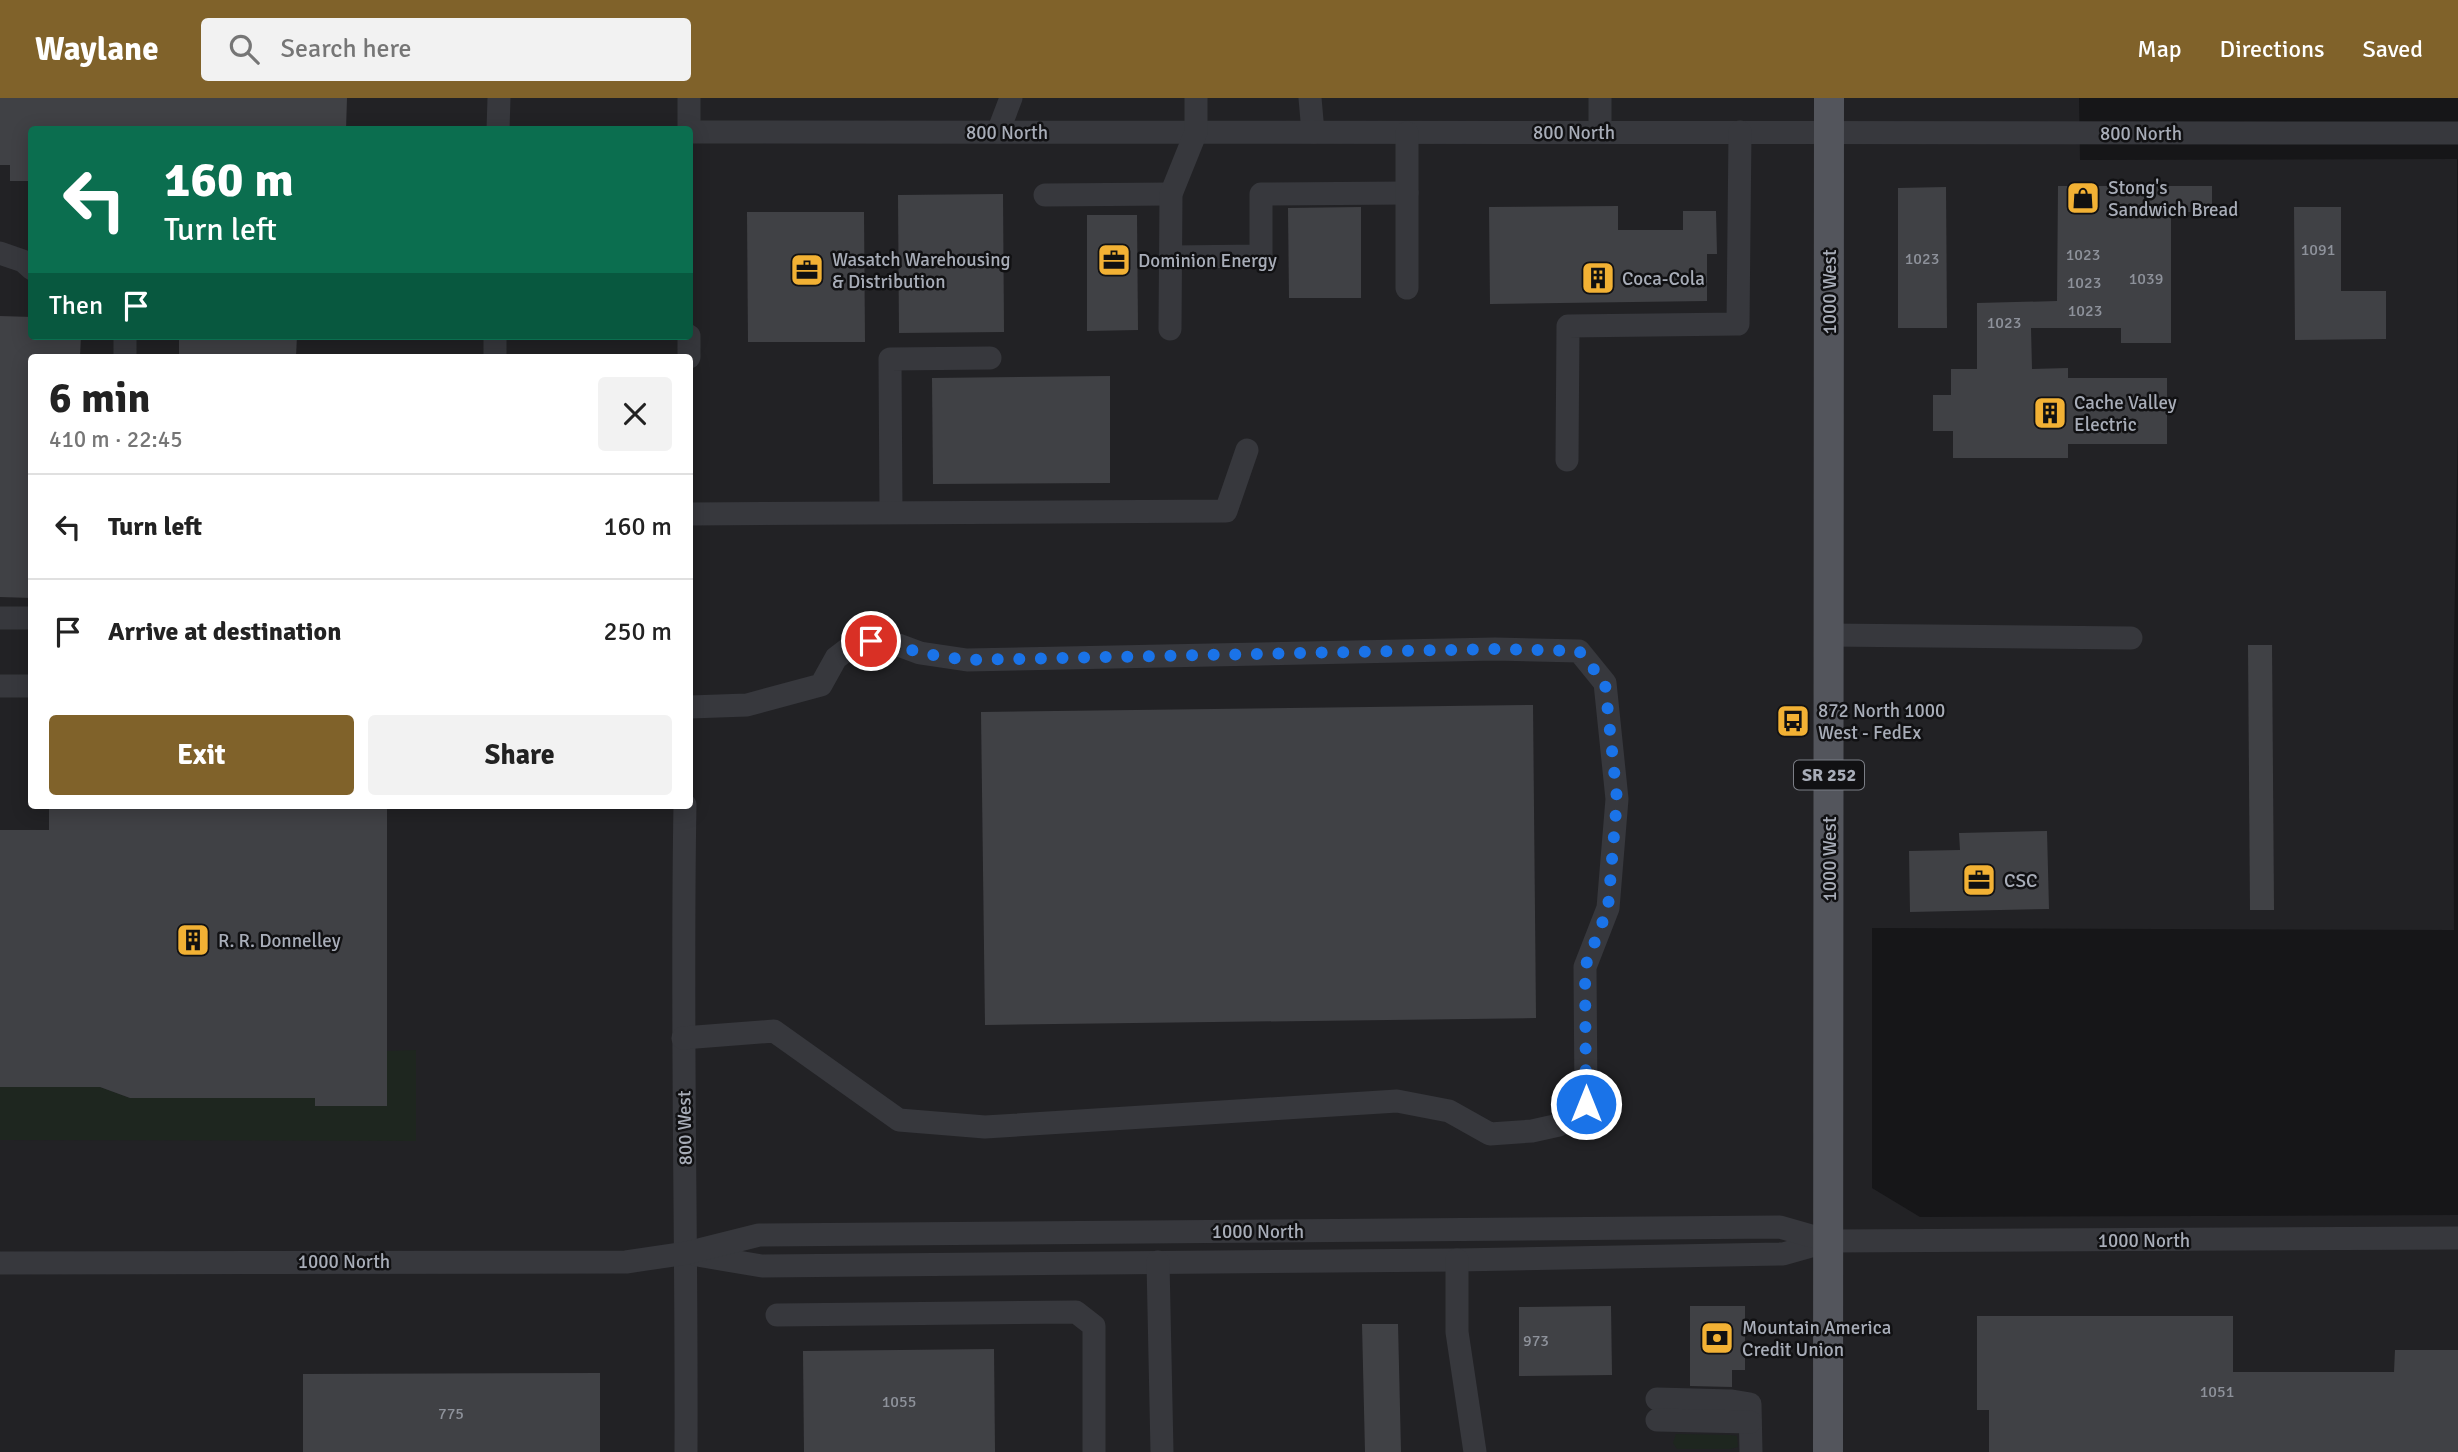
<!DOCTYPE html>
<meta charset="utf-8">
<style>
:root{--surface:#fff;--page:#f2f2f2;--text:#222;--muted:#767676;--line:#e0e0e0;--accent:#80622a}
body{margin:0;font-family:Signika,sans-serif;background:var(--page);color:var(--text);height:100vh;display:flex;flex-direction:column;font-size:26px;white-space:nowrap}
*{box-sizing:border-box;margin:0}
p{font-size:23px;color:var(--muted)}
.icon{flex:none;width:38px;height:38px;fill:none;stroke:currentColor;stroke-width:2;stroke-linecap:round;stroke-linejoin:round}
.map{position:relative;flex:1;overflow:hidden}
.panel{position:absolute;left:28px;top:256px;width:665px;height:455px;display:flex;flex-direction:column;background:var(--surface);border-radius:7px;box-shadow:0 4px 18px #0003}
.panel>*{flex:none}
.top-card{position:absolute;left:28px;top:28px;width:665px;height:214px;border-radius:7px;box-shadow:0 4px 18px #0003;background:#0b6e4f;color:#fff;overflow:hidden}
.pin{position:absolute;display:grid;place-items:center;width:60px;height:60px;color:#fff;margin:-30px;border:4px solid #fff;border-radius:50%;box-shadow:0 2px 7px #0007}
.me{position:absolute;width:77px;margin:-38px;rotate:0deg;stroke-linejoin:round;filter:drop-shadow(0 0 5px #0008)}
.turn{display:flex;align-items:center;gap:24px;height:147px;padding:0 21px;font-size:32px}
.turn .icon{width:91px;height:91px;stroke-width:2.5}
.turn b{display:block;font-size:49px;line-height:60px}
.then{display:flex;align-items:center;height:66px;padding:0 21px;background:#0003;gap:14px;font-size:26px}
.round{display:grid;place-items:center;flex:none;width:74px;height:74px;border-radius:7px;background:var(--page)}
.headline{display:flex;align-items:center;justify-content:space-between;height:119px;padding:0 21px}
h1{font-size:42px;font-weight:800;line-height:52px}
.cta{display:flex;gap:14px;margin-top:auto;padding:14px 21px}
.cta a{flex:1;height:80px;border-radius:7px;background:var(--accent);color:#fff;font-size:28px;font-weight:800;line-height:80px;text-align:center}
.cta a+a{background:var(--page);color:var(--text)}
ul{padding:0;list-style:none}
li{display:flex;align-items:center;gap:21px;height:105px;padding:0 21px;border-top:2px solid var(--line)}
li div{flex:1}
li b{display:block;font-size:26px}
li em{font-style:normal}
header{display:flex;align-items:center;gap:42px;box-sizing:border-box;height:98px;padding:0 35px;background:var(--accent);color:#fff}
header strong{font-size:33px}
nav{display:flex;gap:38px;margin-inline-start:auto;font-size:24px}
.search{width:490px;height:63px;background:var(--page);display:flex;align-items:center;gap:18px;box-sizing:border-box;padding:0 24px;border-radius:7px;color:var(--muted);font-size:26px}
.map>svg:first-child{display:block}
.built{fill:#222225;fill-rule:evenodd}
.green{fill:#1e261f}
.building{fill:#404145}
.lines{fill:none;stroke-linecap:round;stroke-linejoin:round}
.minor{stroke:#37383d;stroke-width:23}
.major{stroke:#53555c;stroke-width:30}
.route{stroke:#1a73e8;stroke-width:12;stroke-dasharray:0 21.6}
.labels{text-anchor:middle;stroke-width:5;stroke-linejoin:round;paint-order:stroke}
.number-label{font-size:16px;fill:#8e929b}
.shield{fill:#111113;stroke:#7b7e86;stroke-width:2}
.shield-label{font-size:18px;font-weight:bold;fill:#a8adb8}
.street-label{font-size:19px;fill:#a8adb8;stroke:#111113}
.poi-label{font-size:19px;fill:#a8adb8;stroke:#111113;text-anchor:start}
</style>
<header>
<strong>Waylane</strong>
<div class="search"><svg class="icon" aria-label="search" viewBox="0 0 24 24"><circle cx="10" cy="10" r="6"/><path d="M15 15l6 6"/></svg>Search here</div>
<nav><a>Map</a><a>Directions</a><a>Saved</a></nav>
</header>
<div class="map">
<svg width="2458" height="1354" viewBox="0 0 2458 1354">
<rect width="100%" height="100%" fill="#161618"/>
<!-- built -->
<path class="built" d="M 0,0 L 2079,0 L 2080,62 L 2457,61 L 2458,322 L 2453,602 L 2454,832 L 1872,830 L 1872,1090 L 1920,1119 L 2458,1117 L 2458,1354 L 0,1354 ZM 32,32 L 690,32 L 690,238 L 32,238 ZM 32,259 L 690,259 L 690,707 L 32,707 Z"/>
<!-- green -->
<g class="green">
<polygon points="416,952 416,1043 0,1042 0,989 100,989 130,1000 315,1000 387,953"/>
<polygon points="1676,1336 1731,1337 1737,1338 1738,1349 1730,1351 1677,1351 1673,1345"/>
</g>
<!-- building -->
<g class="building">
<polygon points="0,0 347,0 346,32 32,32 32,83 10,83 10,67 0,67"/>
<polygon points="2058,88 2212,88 2212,114 2171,114 2171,245 2121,245 2121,230 2031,230 2032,271 2068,270 2068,280 2167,280 2167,346 2068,346 2068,360 1953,360 1953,333 1933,333 1933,297 1951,297 1951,271 1977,271 1977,205 2057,203"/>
<polygon points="1946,89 1947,230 1898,230 1898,90"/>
<polygon points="1003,96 1004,234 899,235 898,97"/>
<polygon points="1618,108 1618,132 1683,132 1683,113 1716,113 1717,156 1707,156 1707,203 1490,206 1489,109"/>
<polygon points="1361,109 1361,200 1289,200 1288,110"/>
<polygon points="2294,109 2341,109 2341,193 2386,193 2386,241 2295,242"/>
<polygon points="747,114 864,114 865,244 748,244"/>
<polygon points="1087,117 1137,117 1138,232 1087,233"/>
<polygon points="0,218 32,219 32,238 81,238 80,259 32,259 32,500 0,499"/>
<polygon points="179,238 297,238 296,259 179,259"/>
<polygon points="1110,278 1110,385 933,386 932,280"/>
<polygon points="2248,547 2272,547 2274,812 2250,812"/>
<polygon points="1533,607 1536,920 985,927 981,614"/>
<polygon points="49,707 387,707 387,1008 315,1008 315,1000 130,1000 100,989 0,989 0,732 49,732"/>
<polygon points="2047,733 2049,811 1910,814 1909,753 1960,752 1959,735"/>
<polygon points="1611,1208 1612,1277 1519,1278 1519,1209"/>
<polygon points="1690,1208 1745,1208 1745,1272 1732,1272 1732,1289 1690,1288"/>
<polygon points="1977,1218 2233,1218 2233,1274 2394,1274 2395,1252 2458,1252 2458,1354 1989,1354 1989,1312 1977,1312"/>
<polygon points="1362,1226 1398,1226 1401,1354 1365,1354"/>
<polygon points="994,1251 995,1354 804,1354 803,1253"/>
<polygon points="600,1275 600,1354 303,1354 303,1276"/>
</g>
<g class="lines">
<!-- minor -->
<g class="minor">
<polyline points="1310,0 1313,34"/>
<polyline points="498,32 499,0"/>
<polyline points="689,32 689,0"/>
<polyline points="690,34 2458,35"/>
<polyline points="998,34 1011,0"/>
<polyline points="1600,34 1600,0"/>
<polyline points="1045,97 1171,96"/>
<polyline points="0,155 23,163 32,171"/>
<polyline points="1170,159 1261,158 1261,96 1407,95"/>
<polyline points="1407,190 1407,35"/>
<polyline points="1170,231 1171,96 1196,34 1196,0"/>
<polyline points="125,259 125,238"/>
<polyline points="495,259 495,238"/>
<polyline points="689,259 689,238"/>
<polyline points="1567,362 1568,228 1738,226 1740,34"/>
<polyline points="891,414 890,261 990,260"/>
<polyline points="690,416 1226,413 1247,352"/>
<polyline points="0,520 32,520"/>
<polyline points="1828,537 2131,540"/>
<polyline points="0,588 32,588"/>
<path d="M 685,707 C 681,923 687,1138 686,1354"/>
<polyline points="683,940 774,933 899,1022 985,1029 1397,1003 1449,1013 1490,1036 1532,1033 1559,1027 1586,1006 1585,869 1608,810 1617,701 1605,585 1579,553 1495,551 967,562 920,555 885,542 857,544 836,560 821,587 747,607 690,609"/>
<polyline points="697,1157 762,1168 1457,1162 1783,1156 1829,1143 2458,1140"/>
<polyline points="1457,1162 1457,1234 1475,1354"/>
<polyline points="1158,1164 1162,1354"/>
<polyline points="0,1165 626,1164 687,1155 759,1137 1780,1129 1829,1143"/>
<polyline points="777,1217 1076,1214 1094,1228 1094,1354"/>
<polyline points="1657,1301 1732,1303 1750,1306 1751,1354"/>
<polyline points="1657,1322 1750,1324"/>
</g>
<!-- major -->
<polyline class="major" points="1828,1354 1829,0"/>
</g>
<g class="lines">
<!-- route -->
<polyline class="route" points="871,543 885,542 920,555 967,562 1495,551 1579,553 1605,585 1617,701 1608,810 1585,869 1586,1006"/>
</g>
<!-- icons -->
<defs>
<symbol id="shop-square" viewBox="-11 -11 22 22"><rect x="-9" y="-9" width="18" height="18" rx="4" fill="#f2b134" stroke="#111113"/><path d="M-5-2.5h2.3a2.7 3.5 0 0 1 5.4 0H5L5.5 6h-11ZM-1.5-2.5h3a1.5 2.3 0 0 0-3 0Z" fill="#111"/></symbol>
<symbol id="office-square" viewBox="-11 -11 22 22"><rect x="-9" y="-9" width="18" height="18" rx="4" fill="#f2b134" stroke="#111113"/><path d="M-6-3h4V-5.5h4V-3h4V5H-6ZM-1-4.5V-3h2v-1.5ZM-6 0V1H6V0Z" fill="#111"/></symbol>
<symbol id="building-square" viewBox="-11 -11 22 22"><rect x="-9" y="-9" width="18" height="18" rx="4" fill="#f2b134" stroke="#111113"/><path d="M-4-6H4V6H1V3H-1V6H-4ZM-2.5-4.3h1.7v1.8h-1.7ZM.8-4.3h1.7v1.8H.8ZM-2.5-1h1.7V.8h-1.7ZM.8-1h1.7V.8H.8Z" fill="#111"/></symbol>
<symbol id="bus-square" viewBox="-11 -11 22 22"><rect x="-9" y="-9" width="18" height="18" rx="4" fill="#f2b134" stroke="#111113"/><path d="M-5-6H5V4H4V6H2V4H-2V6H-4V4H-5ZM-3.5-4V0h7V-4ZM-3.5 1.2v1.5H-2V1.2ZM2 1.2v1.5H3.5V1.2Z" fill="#111"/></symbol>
<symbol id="bank-square" viewBox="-11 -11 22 22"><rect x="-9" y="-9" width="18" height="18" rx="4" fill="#f2b134" stroke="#111113"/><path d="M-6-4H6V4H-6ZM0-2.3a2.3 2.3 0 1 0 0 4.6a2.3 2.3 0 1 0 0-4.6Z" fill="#111"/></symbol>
</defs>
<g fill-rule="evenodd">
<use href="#shop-square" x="2064" y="81" width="38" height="38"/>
<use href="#office-square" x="1095" y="143" width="38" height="38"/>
<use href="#office-square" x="788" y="153" width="38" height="38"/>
<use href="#building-square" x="1579" y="161" width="38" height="38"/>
<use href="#building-square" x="2031" y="296" width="38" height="38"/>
<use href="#bus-square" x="1774" y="604" width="38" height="38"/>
<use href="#office-square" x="1960" y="763" width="38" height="38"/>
<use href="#building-square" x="174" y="823" width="38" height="38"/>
<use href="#bank-square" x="1698" y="1221" width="38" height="38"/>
</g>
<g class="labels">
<!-- number labels -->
<g class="number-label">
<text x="2318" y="157">1091</text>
<text x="2083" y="162">1023</text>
<text x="1922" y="166">1023</text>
<text x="2146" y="186">1039</text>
<text x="2084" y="190">1023</text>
<text x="2085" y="218">1023</text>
<text x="2004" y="230">1023</text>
<text x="1536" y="1248">973</text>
<text x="2217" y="1299">1051</text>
<text x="899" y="1309">1055</text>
<text x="451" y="1321">775</text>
</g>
<!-- shield labels -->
<rect class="shield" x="1794" y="662.5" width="70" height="29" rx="5"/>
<g class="shield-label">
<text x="1829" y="683">SR 252</text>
</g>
<!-- street labels -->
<g class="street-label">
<text x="1007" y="41">800 North</text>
<text x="1574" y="41">800 North</text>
<text x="2141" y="42">800 North</text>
<text transform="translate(1829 194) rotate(-90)" y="7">1000 West</text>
<text transform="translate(1829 761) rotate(-90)" y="7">1000 West</text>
<text transform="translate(684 1030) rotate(-91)" y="7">800 West</text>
<text x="1258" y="1140">1000 North</text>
<text x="2144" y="1149">1000 North</text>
<text x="344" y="1170">1000 North</text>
</g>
<!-- poi labels -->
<g class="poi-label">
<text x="2108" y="96">Stong's<tspan x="2108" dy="22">Sandwich Bread</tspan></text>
<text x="832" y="168">Wasatch Warehousing<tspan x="832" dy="22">&amp; Distribution</tspan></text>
<text x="1138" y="169">Dominion Energy</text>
<text x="1622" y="187">Coca-Cola</text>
<text x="2074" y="311">Cache Valley<tspan x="2074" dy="22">Electric</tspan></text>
<text x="1818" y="619">872 North 1000<tspan x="1818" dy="22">West - FedEx</tspan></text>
<text x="2004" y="789">CSC</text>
<text x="218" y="849">R. R. Donnelley</text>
<text x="1742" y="1236">Mountain America<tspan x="1742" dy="22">Credit Union</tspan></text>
</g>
</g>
</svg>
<div class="pin" style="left:871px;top:543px;background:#d93025"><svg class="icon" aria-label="arrive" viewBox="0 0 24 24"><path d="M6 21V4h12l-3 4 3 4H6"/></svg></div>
<svg class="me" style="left:1586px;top:1006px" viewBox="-20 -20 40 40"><circle r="17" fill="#1a73e8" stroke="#fff" stroke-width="3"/><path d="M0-11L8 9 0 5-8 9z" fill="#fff"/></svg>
<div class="top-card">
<div class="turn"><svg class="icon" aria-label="left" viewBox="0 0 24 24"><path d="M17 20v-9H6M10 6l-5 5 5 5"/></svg><div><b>160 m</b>Turn left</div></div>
<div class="then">Then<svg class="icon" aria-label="arrive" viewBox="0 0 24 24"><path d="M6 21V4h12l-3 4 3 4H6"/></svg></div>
</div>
<section class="panel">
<div class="headline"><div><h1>6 min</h1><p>410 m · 22:45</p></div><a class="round"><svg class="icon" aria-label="close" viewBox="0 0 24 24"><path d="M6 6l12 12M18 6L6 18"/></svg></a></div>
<ul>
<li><svg class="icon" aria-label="left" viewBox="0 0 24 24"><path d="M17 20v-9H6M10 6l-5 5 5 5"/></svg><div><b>Turn left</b></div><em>160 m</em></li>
<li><svg class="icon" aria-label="arrive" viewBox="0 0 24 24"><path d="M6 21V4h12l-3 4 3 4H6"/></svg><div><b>Arrive at destination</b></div><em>250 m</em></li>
</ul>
<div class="cta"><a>Exit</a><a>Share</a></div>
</section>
</div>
